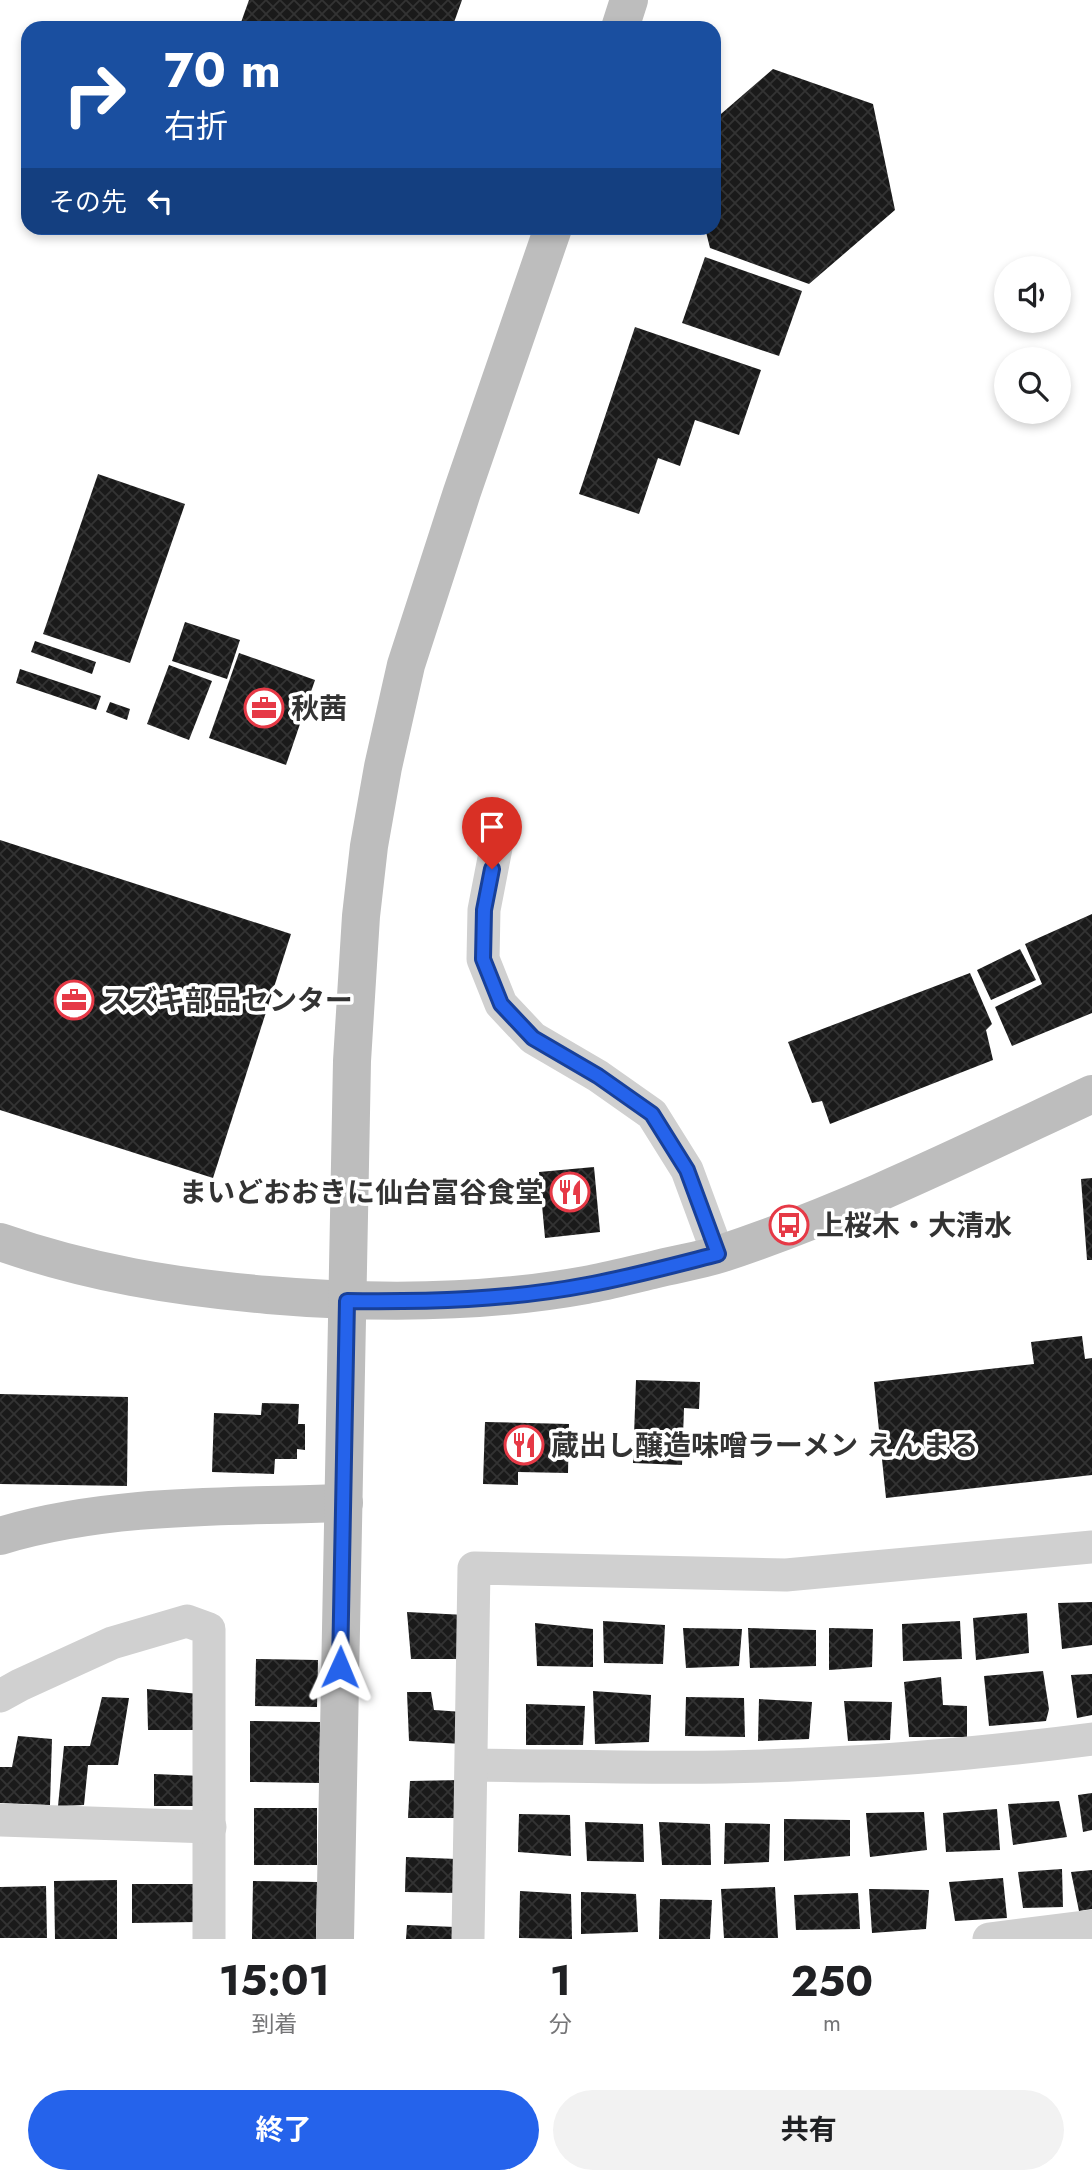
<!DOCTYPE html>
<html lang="ja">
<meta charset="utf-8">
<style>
:root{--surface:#fff;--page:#f2f2f2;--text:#202124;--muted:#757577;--accent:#2563eb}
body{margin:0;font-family:Jost,"Noto Sans JP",sans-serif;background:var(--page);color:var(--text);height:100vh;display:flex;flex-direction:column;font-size:26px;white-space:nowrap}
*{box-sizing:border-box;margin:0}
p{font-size:23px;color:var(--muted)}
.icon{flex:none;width:38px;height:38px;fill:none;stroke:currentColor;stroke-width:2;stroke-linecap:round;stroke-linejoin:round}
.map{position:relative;height:1939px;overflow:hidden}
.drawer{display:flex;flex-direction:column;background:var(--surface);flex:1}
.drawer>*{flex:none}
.hud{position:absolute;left:21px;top:21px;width:700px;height:214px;border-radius:21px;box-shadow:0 4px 10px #0003;background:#1a4fa0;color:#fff;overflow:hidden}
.tools{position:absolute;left:994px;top:256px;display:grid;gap:14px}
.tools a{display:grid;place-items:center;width:77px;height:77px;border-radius:50%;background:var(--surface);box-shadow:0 4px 10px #0003;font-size:35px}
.pin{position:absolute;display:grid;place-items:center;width:60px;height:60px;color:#fff;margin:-72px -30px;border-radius:50% 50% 50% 0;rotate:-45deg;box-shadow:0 0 7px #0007}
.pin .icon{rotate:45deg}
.me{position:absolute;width:77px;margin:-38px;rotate:1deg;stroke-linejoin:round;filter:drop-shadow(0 0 5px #0008)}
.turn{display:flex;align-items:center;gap:24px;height:147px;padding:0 28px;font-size:32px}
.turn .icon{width:91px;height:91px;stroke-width:2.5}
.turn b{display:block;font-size:49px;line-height:60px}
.then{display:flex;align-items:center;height:66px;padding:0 28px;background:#0003;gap:14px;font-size:26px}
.eta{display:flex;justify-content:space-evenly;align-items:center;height:119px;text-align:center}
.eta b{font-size:42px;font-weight:700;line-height:49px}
.cta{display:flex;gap:14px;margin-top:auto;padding:14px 28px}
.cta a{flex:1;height:80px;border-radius:42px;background:var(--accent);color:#fff;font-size:28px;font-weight:700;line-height:80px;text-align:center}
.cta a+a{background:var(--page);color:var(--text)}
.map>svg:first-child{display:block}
.building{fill:url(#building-cross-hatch)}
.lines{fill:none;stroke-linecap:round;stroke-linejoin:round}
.street{stroke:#d0d0d0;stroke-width:33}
.secondary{stroke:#bdbdbd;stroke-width:38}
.route-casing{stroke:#184099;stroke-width:18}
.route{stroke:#2563eb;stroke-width:12}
.labels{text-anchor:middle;stroke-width:7;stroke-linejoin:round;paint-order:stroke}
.poi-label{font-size:28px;font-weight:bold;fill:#333;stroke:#fff;text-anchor:start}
</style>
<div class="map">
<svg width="1092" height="1939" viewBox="0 0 1092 1939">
<defs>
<pattern id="building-cross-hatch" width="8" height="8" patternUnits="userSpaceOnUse" patternTransform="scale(1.75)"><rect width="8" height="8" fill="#1a1a1a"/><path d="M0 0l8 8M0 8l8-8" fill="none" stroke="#333"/></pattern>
</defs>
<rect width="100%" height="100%" fill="#fff"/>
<!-- building -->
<g class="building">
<polygon points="249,0 462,0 452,28 239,28"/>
<polygon points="773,69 873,104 895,210 809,284 710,248 705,228 714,228 714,120"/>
<polygon points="705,257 802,291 779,356 682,323"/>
<polygon points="635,327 761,370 739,435 695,420 680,466 658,458 639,514 579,494"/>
<polygon points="98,474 185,504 130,663 43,634"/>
<polygon points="185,622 240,640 227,679 172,661"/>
<polygon points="35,641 96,662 92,674 31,652"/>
<polygon points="239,653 315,680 286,765 209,738"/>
<polygon points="169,665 212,681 189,740 147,724"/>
<polygon points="20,669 101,696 96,710 16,683"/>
<polygon points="110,702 130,709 127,720 106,712"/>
<polygon points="0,840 291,934 213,1178 0,1110"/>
<polygon points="1092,914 1092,1013 1012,1046 995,1007 1042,984 1025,944"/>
<polygon points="1020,949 1036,980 991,1000 977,970"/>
<polygon points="970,973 992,1024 986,1030 993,1060 830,1124 822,1101 812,1103 788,1042"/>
<polygon points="594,1167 600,1232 545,1238 539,1172"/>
<polygon points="1092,1178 1092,1260 1087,1260 1081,1179"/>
<polygon points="1082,1336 1085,1359 1092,1358 1092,1475 886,1498 874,1382 1034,1364 1031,1342"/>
<polygon points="636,1380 700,1382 699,1409 684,1408 682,1465 633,1463"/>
<polygon points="0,1394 128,1397 127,1486 0,1484"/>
<polygon points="262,1403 299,1404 298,1424 305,1424 305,1450 297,1449 297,1459 275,1459 274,1474 212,1472 214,1413 261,1415"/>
<polygon points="485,1422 569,1424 568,1473 518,1472 518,1485 483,1484"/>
<polygon points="1092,1602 1092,1645 1062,1649 1058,1603"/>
<polygon points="407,1612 465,1615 467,1659 411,1659"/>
<polygon points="1027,1613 1029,1653 976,1660 973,1618"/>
<polygon points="603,1621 665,1625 663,1664 604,1663"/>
<polygon points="960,1621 962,1659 903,1661 902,1624"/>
<polygon points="535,1623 593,1629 593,1667 537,1666"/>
<polygon points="683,1628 742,1629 739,1666 686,1668"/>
<polygon points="748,1628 816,1630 816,1666 750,1668"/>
<polygon points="829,1628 873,1629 872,1667 829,1670"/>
<polygon points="256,1659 318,1660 317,1707 255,1706"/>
<polygon points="1043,1671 1049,1709 1046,1721 989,1726 984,1676"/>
<polygon points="1092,1674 1092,1715 1077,1718 1071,1675"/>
<polygon points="941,1677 943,1705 967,1706 967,1737 909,1737 904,1682"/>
<polygon points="147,1689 199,1694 200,1730 148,1730"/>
<polygon points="593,1691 651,1695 649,1742 595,1744"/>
<polygon points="407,1692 431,1692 434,1710 463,1712 463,1744 409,1741"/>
<polygon points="102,1697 129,1698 118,1765 88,1765 84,1805 58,1806 64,1746 90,1746"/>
<polygon points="686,1697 744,1698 745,1737 685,1736"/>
<polygon points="759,1699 812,1702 809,1739 758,1741"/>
<polygon points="844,1701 892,1702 890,1740 848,1741"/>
<polygon points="526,1704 585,1706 583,1745 526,1745"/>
<polygon points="250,1721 320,1722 319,1783 250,1782"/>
<polygon points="18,1736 52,1739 50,1805 0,1803 0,1767 12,1767"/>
<polygon points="154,1774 202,1776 200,1806 154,1806"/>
<polygon points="463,1780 463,1818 408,1818 410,1781"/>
<polygon points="1092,1793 1092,1830 1083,1832 1078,1795"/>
<polygon points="1059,1801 1067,1837 1013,1845 1008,1804"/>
<rect x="254" y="1808" width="63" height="57"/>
<polygon points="997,1809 1000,1850 946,1852 943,1813"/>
<polygon points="924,1812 927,1850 870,1857 866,1813"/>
<polygon points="519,1814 570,1815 571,1856 518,1852"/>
<polygon points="784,1819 850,1820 850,1856 784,1861"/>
<polygon points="585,1822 643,1824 644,1862 587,1861"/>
<polygon points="659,1822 710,1824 711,1865 662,1865"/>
<polygon points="725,1823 770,1824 769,1862 724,1864"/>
<polygon points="406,1857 457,1859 456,1893 405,1892"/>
<polygon points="1062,1869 1063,1907 1023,1908 1018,1872"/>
<polygon points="1092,1870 1092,1909 1079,1911 1071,1872"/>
<polygon points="1003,1878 1007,1918 955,1921 949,1882"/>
<polygon points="117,1880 117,1939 55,1939 54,1881"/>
<polygon points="253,1881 317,1882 316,1939 252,1939"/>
<polygon points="132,1884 196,1884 197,1922 132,1923"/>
<polygon points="46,1886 47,1938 0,1938 0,1887"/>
<polygon points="775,1887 778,1938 724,1938 721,1889"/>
<polygon points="869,1889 929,1890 926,1929 872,1933"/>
<polygon points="520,1891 571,1894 572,1939 519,1938"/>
<polygon points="581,1892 636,1894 638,1932 581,1934"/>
<polygon points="858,1893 860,1929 796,1930 794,1895"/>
<polygon points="660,1899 712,1900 710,1939 659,1939"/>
<polygon points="407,1925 455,1927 454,1939 406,1939"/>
</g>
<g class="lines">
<!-- street -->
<g class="street">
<polyline points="500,827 484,910 483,959 501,1004 533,1038 598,1076 652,1114 687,1170 718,1254"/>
<polyline points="0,1696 20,1685 112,1643 187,1621 209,1629 209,1939"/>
<path d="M 472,1765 C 585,1766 699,1770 812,1764 C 905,1760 999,1751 1092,1739"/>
<polyline points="0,1820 210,1827"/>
<polyline points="468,1939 474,1568 786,1575 1092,1547"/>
<polyline points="989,1939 1092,1926"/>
</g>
<!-- secondary -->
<g class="secondary">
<polyline points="620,28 629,0"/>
<path d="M 0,1242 C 89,1273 175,1287 268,1295 C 374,1304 481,1304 586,1285 C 609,1281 631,1275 653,1270 C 675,1264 698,1261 720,1254 C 848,1212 970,1151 1092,1094"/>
<path d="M 0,1536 C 110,1503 229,1507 344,1503"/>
<polyline points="335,1939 352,1061 361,916 369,846 383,767 406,665 462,492 553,228"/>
</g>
</g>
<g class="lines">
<defs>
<path id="route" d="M 340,1667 L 347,1301 C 427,1302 509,1300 587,1285 C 631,1277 675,1265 718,1254 L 687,1170 L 652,1114 L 598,1076 L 533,1038 L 501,1004 L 483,959 L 484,910 L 492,869"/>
</defs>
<!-- route casing -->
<use href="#route" class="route-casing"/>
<!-- route -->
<use href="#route" class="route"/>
</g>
<!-- icons -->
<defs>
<symbol id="office-ring" viewBox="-11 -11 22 22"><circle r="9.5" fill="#fff" stroke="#e63946" stroke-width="1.5"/><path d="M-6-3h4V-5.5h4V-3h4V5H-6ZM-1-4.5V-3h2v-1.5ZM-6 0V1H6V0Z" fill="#e63946"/></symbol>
<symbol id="restaurant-ring" viewBox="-11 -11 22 22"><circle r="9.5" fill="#fff" stroke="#e63946" stroke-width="1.5"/><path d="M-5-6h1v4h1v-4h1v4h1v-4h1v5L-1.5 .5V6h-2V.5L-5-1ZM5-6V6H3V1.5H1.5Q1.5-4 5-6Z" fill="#e63946"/></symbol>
<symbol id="bus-ring" viewBox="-11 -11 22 22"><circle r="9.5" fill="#fff" stroke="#e63946" stroke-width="1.5"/><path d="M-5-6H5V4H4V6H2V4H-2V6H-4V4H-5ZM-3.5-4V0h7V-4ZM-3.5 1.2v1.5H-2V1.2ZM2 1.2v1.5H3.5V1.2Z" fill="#e63946"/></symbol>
</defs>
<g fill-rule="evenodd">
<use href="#office-ring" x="242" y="686" width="44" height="44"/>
<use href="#office-ring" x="52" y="978" width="44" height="44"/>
<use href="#restaurant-ring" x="548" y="1170" width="44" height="44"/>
<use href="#bus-ring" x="767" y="1203" width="44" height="44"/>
<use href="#restaurant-ring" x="502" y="1423" width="44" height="44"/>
</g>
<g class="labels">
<!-- poi labels -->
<g class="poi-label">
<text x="291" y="718">秋茜</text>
<text x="101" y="1010">スズキ部品センター</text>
<text x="543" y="1202" text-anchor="end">まいどおおきに仙台富谷食堂</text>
<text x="816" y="1235">上桜木・大清水</text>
<text x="551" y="1455">蔵出し醸造味噌ラーメン えんまる</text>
</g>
</g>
</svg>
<div class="tools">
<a><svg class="icon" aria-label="sound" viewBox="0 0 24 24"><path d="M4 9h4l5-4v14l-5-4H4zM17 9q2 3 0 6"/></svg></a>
<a><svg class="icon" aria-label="search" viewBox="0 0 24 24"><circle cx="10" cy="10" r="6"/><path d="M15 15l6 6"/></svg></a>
</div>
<div class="pin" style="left:492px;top:869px;background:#d93025"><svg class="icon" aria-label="arrive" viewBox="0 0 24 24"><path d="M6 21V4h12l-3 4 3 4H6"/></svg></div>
<svg class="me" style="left:340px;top:1667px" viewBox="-20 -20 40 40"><path d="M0-17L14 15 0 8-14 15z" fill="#2563eb" stroke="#fff" stroke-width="4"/></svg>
<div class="hud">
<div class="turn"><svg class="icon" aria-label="right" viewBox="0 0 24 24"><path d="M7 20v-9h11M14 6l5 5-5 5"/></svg><div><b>70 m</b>右折</div></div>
<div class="then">その先<svg class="icon" aria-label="left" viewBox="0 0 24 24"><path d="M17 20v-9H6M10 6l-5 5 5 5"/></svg></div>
</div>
</div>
<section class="drawer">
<div class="eta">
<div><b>15:01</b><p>到着</p></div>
<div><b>1</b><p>分</p></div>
<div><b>250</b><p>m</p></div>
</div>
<div class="cta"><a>終了</a><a>共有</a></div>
</section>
